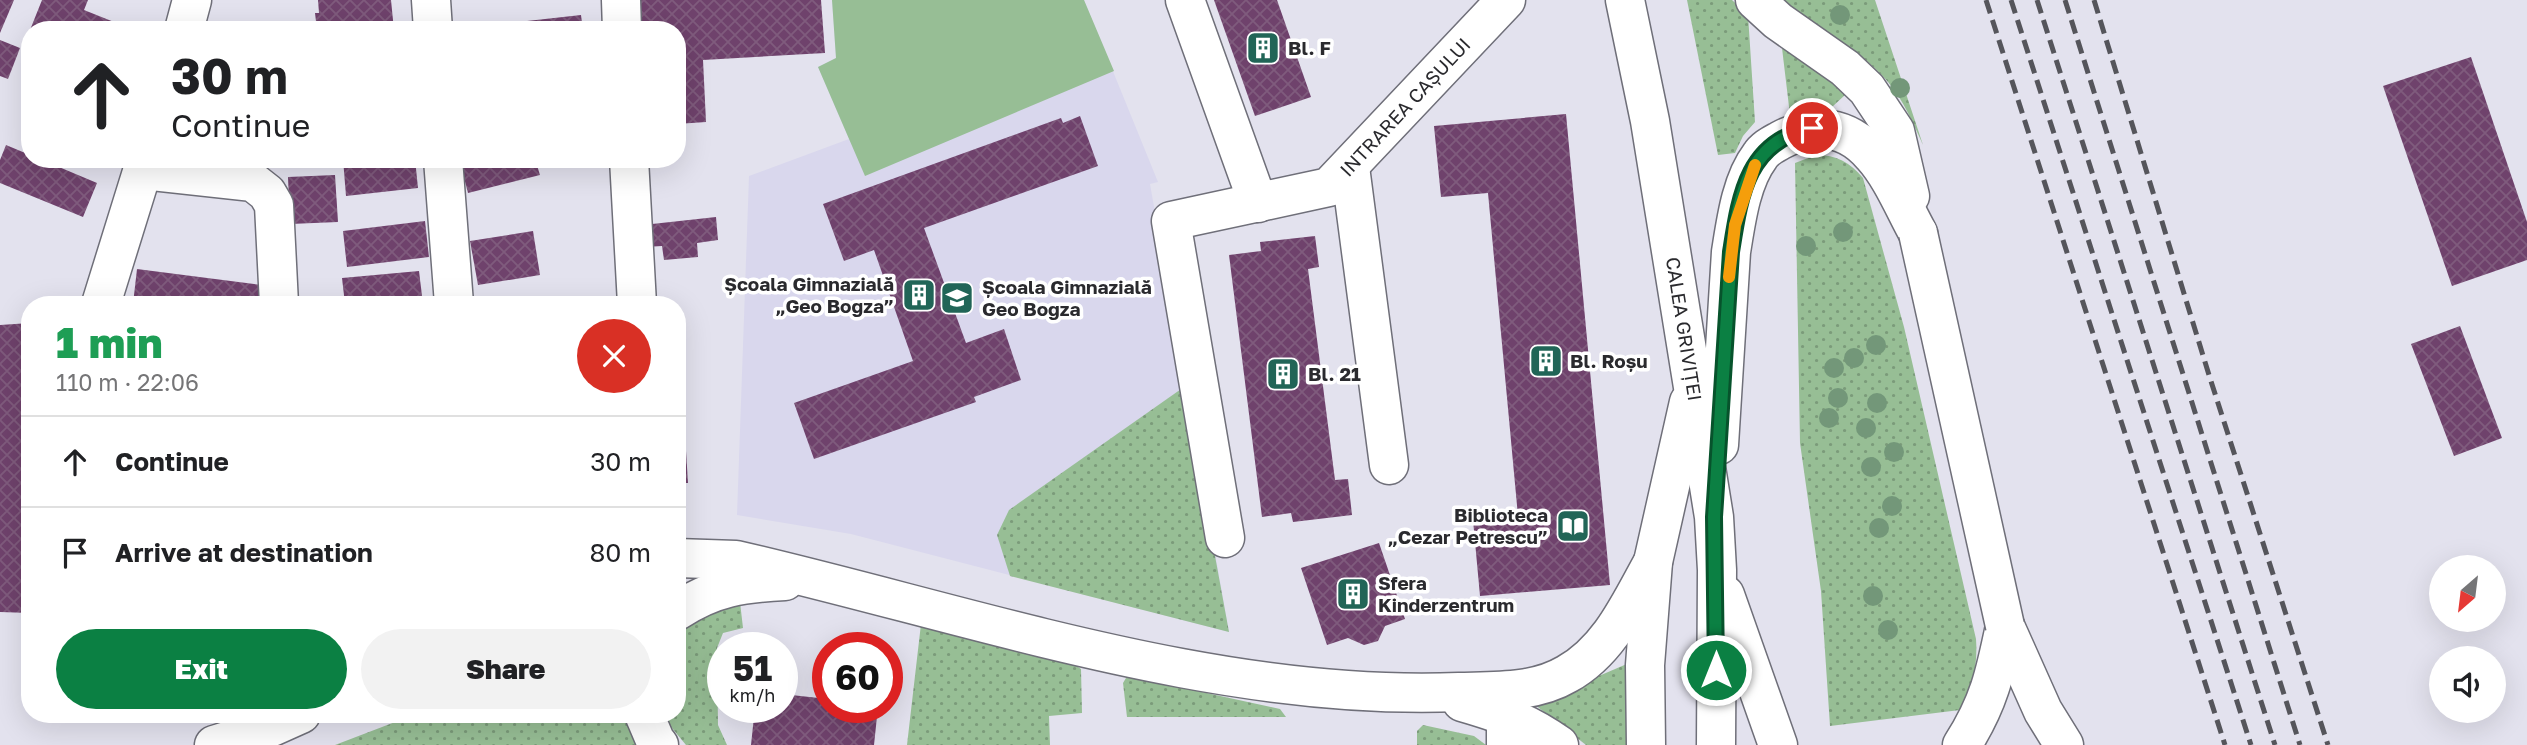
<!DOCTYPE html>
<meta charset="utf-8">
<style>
:root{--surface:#fff;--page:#f2f2f2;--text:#202124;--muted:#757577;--line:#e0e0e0;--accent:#0b8043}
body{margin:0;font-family:"Golos Text",sans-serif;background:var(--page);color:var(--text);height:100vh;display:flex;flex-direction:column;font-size:26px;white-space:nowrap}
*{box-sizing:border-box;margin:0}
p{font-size:23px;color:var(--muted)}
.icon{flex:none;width:38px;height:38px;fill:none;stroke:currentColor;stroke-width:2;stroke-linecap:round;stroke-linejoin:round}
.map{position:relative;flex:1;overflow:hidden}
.side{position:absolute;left:21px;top:296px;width:665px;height:427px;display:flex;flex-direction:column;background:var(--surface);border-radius:28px;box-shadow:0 7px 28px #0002}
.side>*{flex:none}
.banner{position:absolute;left:21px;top:21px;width:665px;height:147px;border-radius:28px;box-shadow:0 7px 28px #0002;background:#fff;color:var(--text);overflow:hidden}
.needle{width:46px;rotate:208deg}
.buttons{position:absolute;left:2429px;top:555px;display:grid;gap:14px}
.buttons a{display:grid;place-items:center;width:77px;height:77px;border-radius:50%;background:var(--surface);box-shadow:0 7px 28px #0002;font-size:35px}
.speed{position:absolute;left:707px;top:632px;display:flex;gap:14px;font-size:35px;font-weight:700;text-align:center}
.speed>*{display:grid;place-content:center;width:91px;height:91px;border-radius:50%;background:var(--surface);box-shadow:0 7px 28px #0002;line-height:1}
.speed small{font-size:18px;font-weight:400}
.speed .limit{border:10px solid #d22;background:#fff;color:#111}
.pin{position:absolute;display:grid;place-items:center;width:60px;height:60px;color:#fff;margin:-30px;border:4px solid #fff;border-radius:50%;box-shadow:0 2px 7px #0007}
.me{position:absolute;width:77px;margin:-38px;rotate:0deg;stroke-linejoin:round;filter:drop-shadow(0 0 5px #0008)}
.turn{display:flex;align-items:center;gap:24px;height:147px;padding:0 35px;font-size:32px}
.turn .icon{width:91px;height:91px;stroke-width:2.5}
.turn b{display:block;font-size:49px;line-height:60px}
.round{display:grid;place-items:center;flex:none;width:74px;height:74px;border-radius:37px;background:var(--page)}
.headline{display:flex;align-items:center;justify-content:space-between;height:119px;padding:0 35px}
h1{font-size:42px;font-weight:800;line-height:52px;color:#1e9e55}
.cta{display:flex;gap:14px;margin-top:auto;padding:14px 35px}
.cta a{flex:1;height:80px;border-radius:42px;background:var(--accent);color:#fff;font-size:28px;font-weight:800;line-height:80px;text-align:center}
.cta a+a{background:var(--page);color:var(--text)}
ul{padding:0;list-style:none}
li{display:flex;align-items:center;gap:21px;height:91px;padding:0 35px;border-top:2px solid var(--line)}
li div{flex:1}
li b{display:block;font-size:26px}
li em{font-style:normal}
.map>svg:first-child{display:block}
.education{fill:#d9d7ed}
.grass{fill:url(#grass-dots)}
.garden{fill:#97be95}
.building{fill:url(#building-cross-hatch)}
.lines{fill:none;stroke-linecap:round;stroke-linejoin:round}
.minor-casing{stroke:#6f6f79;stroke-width:41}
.major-casing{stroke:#6f6f79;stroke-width:41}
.minor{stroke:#fff;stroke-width:38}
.major{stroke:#fff;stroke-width:38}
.rail{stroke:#55555b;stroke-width:5;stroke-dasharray:14 7;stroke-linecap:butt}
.major-bridge-casing{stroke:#6f6f79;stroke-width:41;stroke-linecap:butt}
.major-bridge{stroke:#fff;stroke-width:38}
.tree{fill:#739779}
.route-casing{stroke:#07532c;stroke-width:18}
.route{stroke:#0b8043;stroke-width:12}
.slow{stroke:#f59e0b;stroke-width:12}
.labels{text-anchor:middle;stroke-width:7;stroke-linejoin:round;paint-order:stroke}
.poi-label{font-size:19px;font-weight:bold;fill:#2a2a2e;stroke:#fff;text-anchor:start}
.street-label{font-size:19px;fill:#2a2a2e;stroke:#fff}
</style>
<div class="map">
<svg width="2527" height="745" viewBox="0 0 2527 745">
<defs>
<pattern id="grass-dots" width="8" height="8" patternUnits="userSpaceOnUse" patternTransform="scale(1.75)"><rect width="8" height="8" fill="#97be95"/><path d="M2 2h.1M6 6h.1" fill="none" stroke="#7b9b7a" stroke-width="1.8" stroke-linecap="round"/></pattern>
<pattern id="building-cross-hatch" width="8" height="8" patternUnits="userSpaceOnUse" patternTransform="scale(1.75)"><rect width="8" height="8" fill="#6f426c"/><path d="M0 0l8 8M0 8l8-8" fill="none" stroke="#7f5b7d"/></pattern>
</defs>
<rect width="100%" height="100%" fill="#e3e2ee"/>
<!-- education -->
<polygon class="education" points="832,0 1084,0 1158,182 1150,184 1229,632 851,534 737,515 749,176 849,139 818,67 836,58"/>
<!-- grass -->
<g class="grass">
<polygon points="1687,0 1732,0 1748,15 1755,122 1743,136 1735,153 1718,155"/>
<path d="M 1778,0 L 1875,0 L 1923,145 C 1913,123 1904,101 1888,82 C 1861,50 1813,24 1778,0 Z"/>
<polygon points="1782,48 1833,83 1845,95 1832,107 1809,106 1790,115"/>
<path d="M 1816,155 C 1836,155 1850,162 1863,178 L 1904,327 L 1976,639 C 1978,669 1972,684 1960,710 L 1830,726 L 1821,591 L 1800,443 L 1795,163 Z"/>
<polygon points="1184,387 1229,632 1010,576 997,535 1009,510"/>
<polygon points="740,602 743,628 723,633 717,648 718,725 727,745 686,745 667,722 665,714 677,714 677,638 694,621"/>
<polygon points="921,624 1072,663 1081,669 1082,713 1049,716 1050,745 907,745"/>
<polygon points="1629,663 1627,745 1586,745 1534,704"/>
<polygon points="1133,677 1280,709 1286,717 1127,717 1123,683 1126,678"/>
<polygon points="416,714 624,714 637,745 335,745"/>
<polygon points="1423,725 1474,736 1486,745 1417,745 1417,731"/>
</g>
<!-- garden -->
<polygon class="garden" points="832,0 1084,0 1114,71 865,176 818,67 836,58"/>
<!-- building -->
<g class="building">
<polygon points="0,0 14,0 0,33"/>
<polygon points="42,0 88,0 84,10 134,30 30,30"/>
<polygon points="318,0 391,0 394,30 317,30 315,13 319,13"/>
<polygon points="636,0 821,0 825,53 703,60 706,122 677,124 677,30 638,30"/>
<polygon points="1214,0 1277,0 1311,97 1255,116"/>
<polygon points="581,15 583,30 528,30 527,21"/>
<polygon points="0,40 20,48 8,79 0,76"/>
<polygon points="2471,57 2527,222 2527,260 2452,286 2383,86"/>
<polygon points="30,109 30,130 23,127"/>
<polygon points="1566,114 1610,585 1480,596 1473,520 1518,516 1488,193 1441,197 1434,126"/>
<polygon points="1080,116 1098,166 924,228 966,343 1004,329 1021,380 974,397 976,402 814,459 794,403 913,361 874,250 844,261 823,204 1061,118 1063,123"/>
<polygon points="6,145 30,155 30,159 40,159 97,183 83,217 0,183 0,160"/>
<polygon points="343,159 415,159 418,188 346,196"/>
<polygon points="459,159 535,159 540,175 468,193"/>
<polygon points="335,175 338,222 290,224 288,177"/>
<polygon points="716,217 718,240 697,243 698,257 664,260 662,246 645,247 643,225"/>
<polygon points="425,221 429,257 347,267 343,231"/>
<polygon points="533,231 540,275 478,285 470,241"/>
<polygon points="1315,236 1319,267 1308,269 1335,480 1348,479 1352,515 1293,522 1291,513 1262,517 1229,255 1261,251 1260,242"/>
<polygon points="137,269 261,285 258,304 133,304"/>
<polygon points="419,271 423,304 345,304 342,278"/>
<polygon points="30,323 30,613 0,612 0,325"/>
<polygon points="2460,326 2502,438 2454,456 2411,344"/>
<polygon points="677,372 681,372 688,483 677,483"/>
<polygon points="1379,543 1405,619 1385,626 1378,641 1364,645 1348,638 1327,645 1301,568"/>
<polygon points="782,694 828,699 828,707 878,707 874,745 751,745 755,707 782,707"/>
</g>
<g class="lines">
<defs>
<g id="minor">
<polyline points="431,0 433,30"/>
<polyline points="621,0 622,30"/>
<polyline points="1185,0 1258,203"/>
<polyline points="184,30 192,0"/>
<polyline points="443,159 454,304"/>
<polyline points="629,159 637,304"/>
<polyline points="1350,167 1389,465"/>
<polyline points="143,170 253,182 267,193 274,205 279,304"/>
<polyline points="101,304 146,159"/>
<polyline points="1225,538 1171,221 1329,187 1506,0"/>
<polyline points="1506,714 1506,745"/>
</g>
<g id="major">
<polyline points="1625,0 1650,121 1714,517 1717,570 1716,745"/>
<polyline points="1755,0 1778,21 1845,68 1867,89 1895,131 1910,196"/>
<path d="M 1719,445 L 1731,252 C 1736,221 1741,181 1760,156 C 1765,148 1774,144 1781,140 C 1814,122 1847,126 1872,155 C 1892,177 1904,208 1918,233"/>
<path d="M 677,558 L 736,560 C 970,614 1217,702 1459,692 C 1495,691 1535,693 1567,674 C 1610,650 1630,603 1653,562"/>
<polyline points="1725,595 1778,745"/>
<path d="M 677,611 C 713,587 743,583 785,581"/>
<polyline points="2005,626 2043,711 2064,745"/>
<path d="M 1462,702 C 1500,713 1527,722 1559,745"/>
<polyline points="644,714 655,740 659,745"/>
<polyline points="214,745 272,727 301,714"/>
<polyline points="1646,745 1645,665 1653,562 1689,402"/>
<path d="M 1962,745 C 1989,703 1995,674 2005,626"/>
</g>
</defs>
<!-- minor casing -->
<use href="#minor" class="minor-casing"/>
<!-- major casing -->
<use href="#major" class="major-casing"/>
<!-- minor -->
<use href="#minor" class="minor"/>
<!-- major -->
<use href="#major" class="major"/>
<!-- rail -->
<g class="rail">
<polyline points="1986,0 2225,745"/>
<polyline points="2011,0 2251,745"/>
<polyline points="2037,0 2275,745"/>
<polyline points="2065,0 2300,745"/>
<polyline points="2094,0 2209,375 2328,745"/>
</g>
<defs>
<polyline id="major-bridge" points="1918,233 2005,626"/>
</defs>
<!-- major-bridge casing -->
<use href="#major-bridge" class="major-bridge-casing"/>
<!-- major-bridge -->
<use href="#major-bridge" class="major-bridge"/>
</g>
<!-- trees -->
<g class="tree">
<circle cx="1840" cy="15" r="10"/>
<circle cx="1900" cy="88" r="10"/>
<circle cx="1843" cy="232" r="10"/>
<circle cx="1806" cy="246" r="10"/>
<circle cx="1876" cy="345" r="10"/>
<circle cx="1854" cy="358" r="10"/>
<circle cx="1834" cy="368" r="10"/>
<circle cx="1838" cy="398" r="10"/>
<circle cx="1877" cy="403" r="10"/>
<circle cx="1829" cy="418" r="10"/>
<circle cx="1866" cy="428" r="10"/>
<circle cx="1894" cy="452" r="10"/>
<circle cx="1871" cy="467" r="10"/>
<circle cx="1892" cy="506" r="10"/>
<circle cx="1879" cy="528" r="10"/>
<circle cx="1873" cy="596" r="10"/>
<circle cx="1888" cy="630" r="10"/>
</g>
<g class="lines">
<defs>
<path id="route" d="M 1716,670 L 1714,517 L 1731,252 C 1740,195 1747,141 1812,128"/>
</defs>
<!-- route casing -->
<use href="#route" class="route-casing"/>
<!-- route -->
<use href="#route" class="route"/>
<!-- slow -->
<polyline class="slow" points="1729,277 1735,225 1755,165"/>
</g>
<!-- icons -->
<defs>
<symbol id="building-square" viewBox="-11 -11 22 22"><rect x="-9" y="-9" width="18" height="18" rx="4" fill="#216557" stroke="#fff"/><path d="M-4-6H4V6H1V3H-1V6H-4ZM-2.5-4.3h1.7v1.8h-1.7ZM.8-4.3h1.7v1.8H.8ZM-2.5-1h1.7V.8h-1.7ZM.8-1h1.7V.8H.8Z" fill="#fff"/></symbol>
<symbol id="school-square" viewBox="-11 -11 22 22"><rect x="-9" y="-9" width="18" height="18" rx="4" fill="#216557" stroke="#fff"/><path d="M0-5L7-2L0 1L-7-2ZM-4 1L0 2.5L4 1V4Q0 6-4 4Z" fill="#fff"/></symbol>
<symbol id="library-square" viewBox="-11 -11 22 22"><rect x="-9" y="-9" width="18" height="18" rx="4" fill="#216557" stroke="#fff"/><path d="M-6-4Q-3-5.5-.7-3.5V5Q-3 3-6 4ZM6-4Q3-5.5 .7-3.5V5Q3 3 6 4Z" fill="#fff"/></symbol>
</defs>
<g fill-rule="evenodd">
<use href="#building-square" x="1244" y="29" width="38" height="38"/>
<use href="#building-square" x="900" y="276" width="38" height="38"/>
<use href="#school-square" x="938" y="279" width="38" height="38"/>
<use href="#building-square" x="1527" y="342" width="38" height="38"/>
<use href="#building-square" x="1264" y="355" width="38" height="38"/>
<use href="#library-square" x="1554" y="507" width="38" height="38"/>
<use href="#building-square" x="1334" y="575" width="38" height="38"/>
</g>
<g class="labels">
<!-- poi labels -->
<g class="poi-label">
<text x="1288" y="55">Bl. F</text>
<text x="894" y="291" text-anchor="end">Școala Gimnazială<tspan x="894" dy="22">„Geo Bogza”</tspan></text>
<text x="982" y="294">Școala Gimnazială<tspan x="982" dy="22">Geo Bogza</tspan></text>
<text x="1570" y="368">Bl. Roșu</text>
<text x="1308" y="381">Bl. 21</text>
<text x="1548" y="522" text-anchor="end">Biblioteca<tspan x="1548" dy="22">„Cezar Petrescu”</tspan></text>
<text x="1378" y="590">Sfera<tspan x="1378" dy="22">Kinderzentrum</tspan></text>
</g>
<!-- street labels -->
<g class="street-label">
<text transform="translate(1405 107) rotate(-47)" y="7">INTRAREA CAȘULUI</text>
<text transform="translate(1684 329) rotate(81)" y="7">CALEA GRIVIȚEI</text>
</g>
</g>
</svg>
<div class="buttons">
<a><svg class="needle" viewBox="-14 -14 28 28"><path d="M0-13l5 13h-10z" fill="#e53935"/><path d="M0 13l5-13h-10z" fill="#757577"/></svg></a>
<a><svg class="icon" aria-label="sound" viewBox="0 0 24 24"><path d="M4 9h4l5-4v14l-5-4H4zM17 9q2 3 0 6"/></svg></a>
</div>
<div class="speed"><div>51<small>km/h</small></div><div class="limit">60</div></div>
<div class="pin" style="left:1812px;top:128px;background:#d93025"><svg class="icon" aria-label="arrive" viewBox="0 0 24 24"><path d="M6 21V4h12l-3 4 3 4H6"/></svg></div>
<svg class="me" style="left:1716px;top:670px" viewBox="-20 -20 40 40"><circle r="17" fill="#0b8043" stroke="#fff" stroke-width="3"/><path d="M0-11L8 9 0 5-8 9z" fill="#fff"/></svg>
<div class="banner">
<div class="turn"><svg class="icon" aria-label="ahead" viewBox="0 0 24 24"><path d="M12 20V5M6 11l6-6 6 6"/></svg><div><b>30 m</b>Continue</div></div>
</div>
<section class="side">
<div class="headline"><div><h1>1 min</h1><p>110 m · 22:06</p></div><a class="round" style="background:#d93025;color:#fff"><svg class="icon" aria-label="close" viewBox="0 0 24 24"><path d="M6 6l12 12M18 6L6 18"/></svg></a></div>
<ul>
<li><svg class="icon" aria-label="ahead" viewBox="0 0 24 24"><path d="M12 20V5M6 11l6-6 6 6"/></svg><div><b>Continue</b></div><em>30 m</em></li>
<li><svg class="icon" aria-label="arrive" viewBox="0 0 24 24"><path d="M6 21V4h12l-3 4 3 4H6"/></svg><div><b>Arrive at destination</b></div><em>80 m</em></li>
</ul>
<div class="cta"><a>Exit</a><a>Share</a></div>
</section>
</div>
